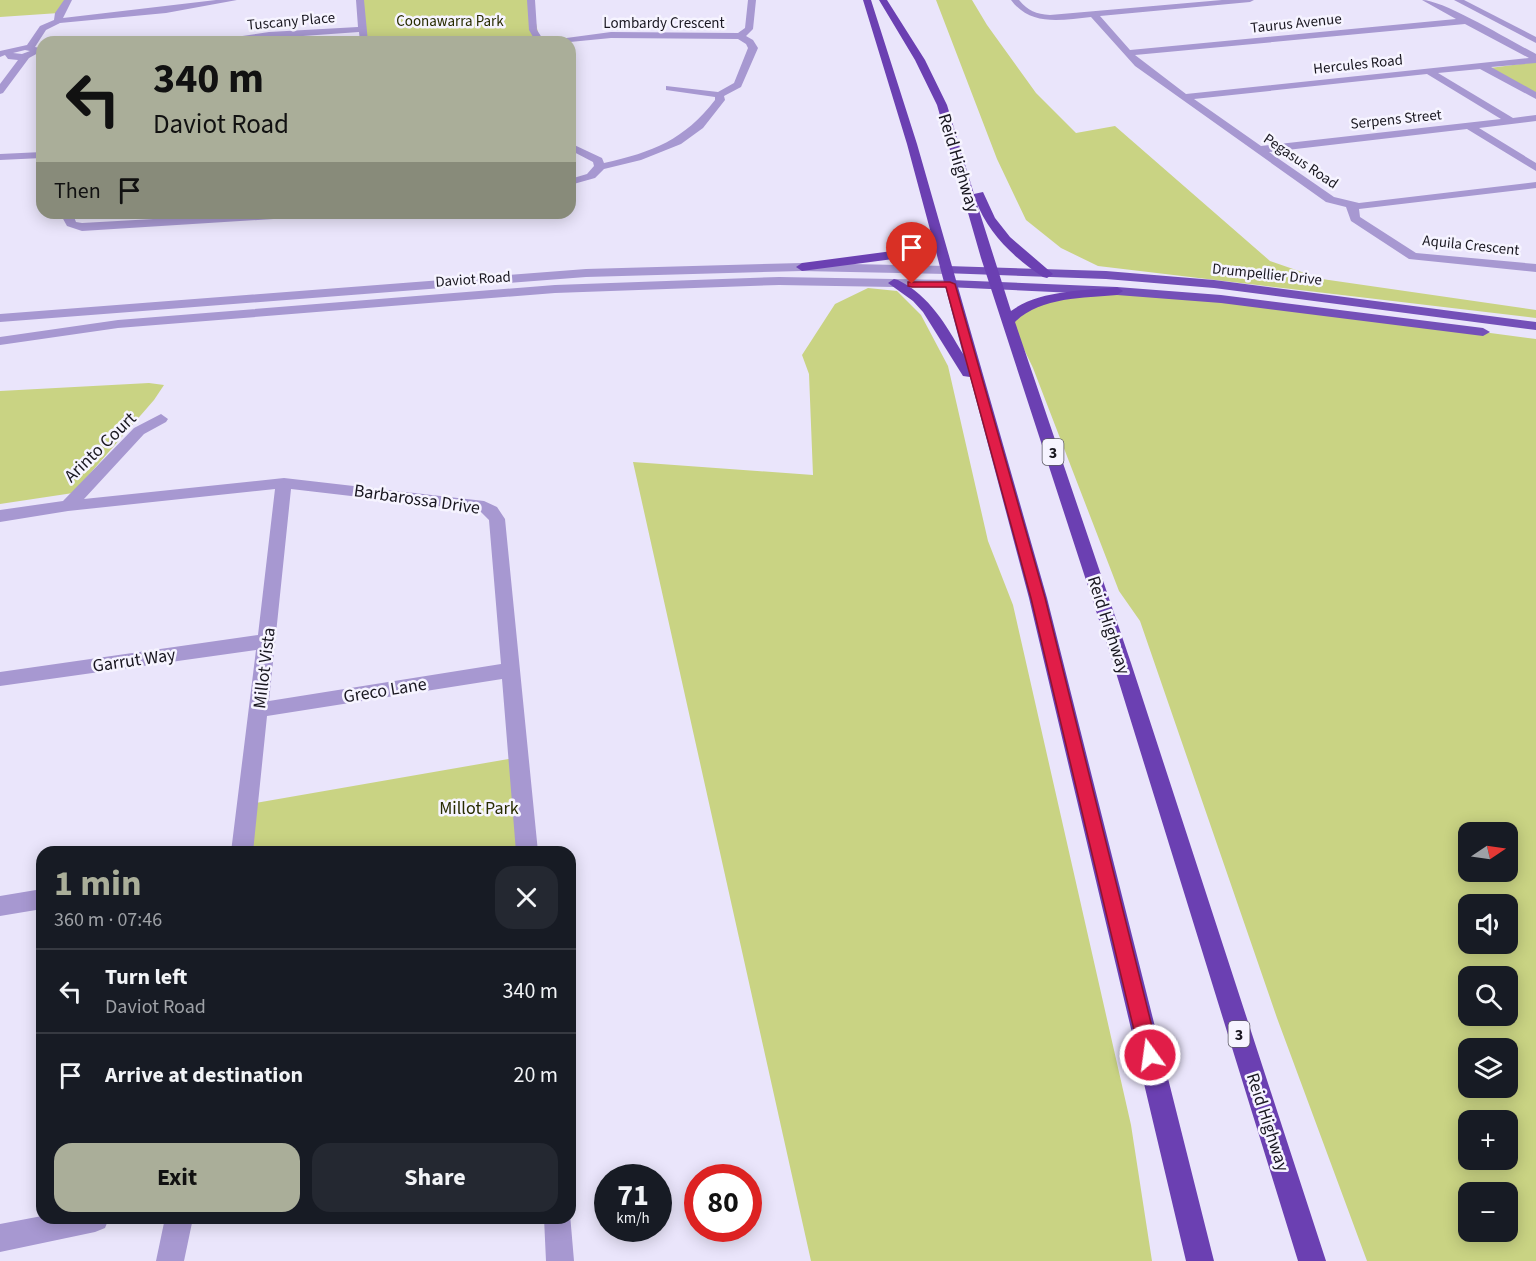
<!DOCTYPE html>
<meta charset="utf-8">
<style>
:root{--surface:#171b24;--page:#242831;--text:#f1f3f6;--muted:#9ea1a6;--line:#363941;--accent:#aaae99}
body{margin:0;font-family:"Source Sans 3",sans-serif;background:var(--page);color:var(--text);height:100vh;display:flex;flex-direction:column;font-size:22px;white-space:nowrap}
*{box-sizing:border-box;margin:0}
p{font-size:20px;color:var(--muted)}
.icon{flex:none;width:33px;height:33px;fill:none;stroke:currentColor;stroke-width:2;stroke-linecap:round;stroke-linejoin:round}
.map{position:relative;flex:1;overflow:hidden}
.details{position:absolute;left:36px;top:846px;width:540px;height:378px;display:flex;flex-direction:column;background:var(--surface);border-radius:18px;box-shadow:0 3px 15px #0003}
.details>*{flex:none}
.top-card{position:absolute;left:36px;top:36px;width:540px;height:183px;border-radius:18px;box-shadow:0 3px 15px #0003;background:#aaae99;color:#111;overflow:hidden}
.needle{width:39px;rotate:77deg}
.tools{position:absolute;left:1458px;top:822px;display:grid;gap:12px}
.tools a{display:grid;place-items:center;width:60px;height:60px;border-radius:12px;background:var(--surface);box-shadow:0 3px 15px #0003;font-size:30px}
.speed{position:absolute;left:594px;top:1164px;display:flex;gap:12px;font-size:30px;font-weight:700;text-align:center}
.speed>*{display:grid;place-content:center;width:78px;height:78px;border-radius:50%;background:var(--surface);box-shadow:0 3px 15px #0003;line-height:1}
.speed small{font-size:15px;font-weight:400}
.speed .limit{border:9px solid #d22;background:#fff;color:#111}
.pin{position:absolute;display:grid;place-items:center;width:51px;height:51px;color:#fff;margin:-62px -26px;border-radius:50% 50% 50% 0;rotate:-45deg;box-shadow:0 0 6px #0007}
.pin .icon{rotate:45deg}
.me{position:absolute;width:66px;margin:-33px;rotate:346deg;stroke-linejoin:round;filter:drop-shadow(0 0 4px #0008)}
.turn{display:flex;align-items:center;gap:21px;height:126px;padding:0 18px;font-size:27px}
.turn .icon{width:78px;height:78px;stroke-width:2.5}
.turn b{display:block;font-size:42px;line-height:51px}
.then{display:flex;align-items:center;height:57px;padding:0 18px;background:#0003;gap:12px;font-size:22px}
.round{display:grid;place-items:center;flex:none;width:63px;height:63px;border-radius:18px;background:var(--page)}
.headline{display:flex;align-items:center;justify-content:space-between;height:102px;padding:0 18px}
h1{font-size:36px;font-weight:700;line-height:45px;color:var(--accent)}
.primary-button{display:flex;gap:12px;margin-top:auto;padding:12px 18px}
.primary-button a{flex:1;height:69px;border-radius:18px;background:var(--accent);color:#111;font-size:24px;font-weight:700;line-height:69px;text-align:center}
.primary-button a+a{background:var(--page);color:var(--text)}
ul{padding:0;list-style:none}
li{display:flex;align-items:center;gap:18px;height:84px;padding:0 18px;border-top:2px solid var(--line)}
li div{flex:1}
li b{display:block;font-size:22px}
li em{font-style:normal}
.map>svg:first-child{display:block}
.green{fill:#c9d383;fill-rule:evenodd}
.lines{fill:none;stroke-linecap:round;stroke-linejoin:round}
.minor{fill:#a798d1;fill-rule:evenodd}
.tertiary{fill:#a798d1;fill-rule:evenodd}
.primary{fill:#7450b8;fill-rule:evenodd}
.trunk{fill:#6b40b2;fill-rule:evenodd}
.route{fill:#e11d48;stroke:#92132f;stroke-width:1.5}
.labels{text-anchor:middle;stroke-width:5;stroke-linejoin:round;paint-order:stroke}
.far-street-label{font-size:15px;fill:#191720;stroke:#f6f4ff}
.far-park-label{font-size:15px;fill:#282c01;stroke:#f6f4ff}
.shield{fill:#f6f4ff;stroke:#5b5963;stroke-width:1.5}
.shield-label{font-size:16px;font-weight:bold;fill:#191720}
.street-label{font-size:18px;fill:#191720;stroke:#f6f4ff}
.park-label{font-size:18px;fill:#282c01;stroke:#f6f4ff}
</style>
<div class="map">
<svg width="1536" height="1261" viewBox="0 0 1536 1261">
<rect width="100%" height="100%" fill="#eae5fb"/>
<!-- green -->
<g class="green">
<polygon points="0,0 68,0 59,13 0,17"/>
<polygon points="360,0 531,0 540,42 364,42"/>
<polygon points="936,0 972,0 987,25 1036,93 1076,133 1115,126 1270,261 1322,279 1536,310 1536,318 1098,266 1061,248 1026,220 997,159"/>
<polygon points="1536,62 1536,93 1490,68"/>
<polygon points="868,288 897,291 921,315 948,366 988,541 1013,605 1131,1125 1152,1261 811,1261 633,462 813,475 809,374 802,355 835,304"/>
<path d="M 1117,291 L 1310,309 L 1536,339 L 1536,1261 L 1367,1261 L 1277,1018 L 1140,621 L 1119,591 L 1033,368 L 1010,320 L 1036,304 ZM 1468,832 L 1508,832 L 1508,872 L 1468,872 ZM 1468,904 L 1508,904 L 1508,944 L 1468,944 ZM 1468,976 L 1508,976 L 1508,1016 L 1468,1016 ZM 1468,1048 L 1508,1048 L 1508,1088 L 1468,1088 ZM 1468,1120 L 1508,1120 L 1508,1160 L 1468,1160 ZM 1468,1192 L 1508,1192 L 1508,1232 L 1468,1232 Z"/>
<polygon points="149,383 164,385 154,400 73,493 0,504 0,391"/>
<polygon points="520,757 527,852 242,852 249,804"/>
</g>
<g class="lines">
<!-- minor -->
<g class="minor">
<path d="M 64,0 L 72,0 L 63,18 L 216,0 L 237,0 L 166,13 L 60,23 L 46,30 L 35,47 L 40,48 L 40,52 L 29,58 L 3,93 L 0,94 L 0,84 L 18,60 L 8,59 L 5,55 L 0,57 L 0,51 L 27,45 L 40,26 L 54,20 L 55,13 ZM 25,50 L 30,51 L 22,54 L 13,53 Z"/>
<polygon points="356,0 364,0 368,42 360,42 359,32 218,42 222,39 269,32 358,27"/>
<path d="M 527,0 L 535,0 L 537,30 L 544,41 L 611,32 L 738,33 L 745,28 L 748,0 L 756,0 L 753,29 L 746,36 L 753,40 L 758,48 L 741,87 L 724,96 L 725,100 L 703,128 L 681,144 L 641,160 L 604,169 L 595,178 L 570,185 L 570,179 L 587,174 L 594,166 L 593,162 L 570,150 L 570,143 L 602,158 L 604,163 C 653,152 684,140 715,100 L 715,97 L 666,90 L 666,86 L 718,92 L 734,83 L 748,48 L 746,44 L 738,39 L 611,38 L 570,42 L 536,42 L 529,30 Z"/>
<path d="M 1011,0 L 1019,0 C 1028,11 1036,14 1050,15 L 1222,0 L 1254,0 L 1250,2 L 1100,16 L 1130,50 L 1456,19 L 1422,0 C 1444,0 1512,42 1536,54 L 1536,63 L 1491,67 L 1536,92 L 1536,99 L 1480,69 L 1438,73 L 1513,118 L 1536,115 L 1536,121 L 1479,128 L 1536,163 L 1536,171 L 1467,129 L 1269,152 L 1334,197 L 1359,203 L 1536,182 L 1536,188 L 1359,209 L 1360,217 L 1416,253 L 1536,264 L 1536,272 L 1409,259 L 1351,221 L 1346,207 L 1326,202 L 1135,66 L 1091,17 C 1062,20 1031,27 1011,0 ZM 1465,24 L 1529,58 L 1186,94 L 1135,55 ZM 1427,74 L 1501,119 L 1261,146 L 1194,99 Z"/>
<polygon points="1454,0 1464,0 1536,37 1536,43"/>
<polygon points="42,152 42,158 0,160 0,154"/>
<polygon points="65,213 77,213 74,217 76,222 82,223 262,213 327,213 321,216 82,231 67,226 62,217"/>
<path d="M 161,414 L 168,419 L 166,422 L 144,434 L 84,499 L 284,478 L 484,501 L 497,507 L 505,519 L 538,852 L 516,852 L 502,679 L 267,716 L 253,852 L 231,852 L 256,650 L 0,686 L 0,672 L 258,635 L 275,489 L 68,511 L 0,522 L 0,510 L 63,501 L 134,428 ZM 291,489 L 480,511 L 489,520 L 501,664 L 269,701 Z"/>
<polygon points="42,889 42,909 0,916 0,896"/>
<polygon points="570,1214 574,1261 546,1261 544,1218 570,1218"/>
<polygon points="42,1216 42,1218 109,1218 105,1228 95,1232 0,1252 0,1224"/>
<polygon points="165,1218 193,1218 184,1261 156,1261"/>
</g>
<!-- tertiary -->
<g class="tertiary">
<polygon points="802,263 947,266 953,270 947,274 802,271 586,277 0,322 0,314 586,269"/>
<polygon points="779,277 950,280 956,284 950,288 779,285 555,293 118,328 0,345 0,337 118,320 555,285"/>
</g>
<!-- primary -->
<g class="primary">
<polygon points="947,266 1106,271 1214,280 1536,322 1536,330 1214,288 1106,279 943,273 941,270"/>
<polygon points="950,280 1117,287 1221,295 1483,328 1490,332 1483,336 1221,303 1117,295 946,287 944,284"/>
</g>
<!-- trunk -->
<g class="trunk">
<path d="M 863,0 L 871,0 L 917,144 L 1047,598 L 1214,1261 L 1186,1261 L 1029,598 L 970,377 L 963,376 L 923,312 L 913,301 L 888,283 L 894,279 L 898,280 C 930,296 946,325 963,354 L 935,248 L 931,252 L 916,256 L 802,271 L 796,267 L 802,263 L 915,248 L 923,246 L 932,237 L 907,144 Z"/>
<path d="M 879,0 L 887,0 L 925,60 L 947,105 L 974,194 L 983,192 L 995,218 L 1010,237 L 1053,274 L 1047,278 L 1043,277 C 1014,258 988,233 976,201 L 1011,311 C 1039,290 1083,291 1117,287 L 1123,291 L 1117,295 C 1084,298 1040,297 1015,322 L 1131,663 L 1326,1261 L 1298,1261 L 1113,663 L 981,258 L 937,105 L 915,60 Z"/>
</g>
</g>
<!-- route -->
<polygon class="route" points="908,282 950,282 955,284 1045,598 1159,1055 1156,1062 1150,1064 1143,1062 1140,1055 1031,598 946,287 912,287 908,286"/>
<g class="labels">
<!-- far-street labels -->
<g class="far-street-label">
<text transform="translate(291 21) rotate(-5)" y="5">Tuscany Place</text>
<text x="664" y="28">Lombardy Crescent</text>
<text transform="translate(1296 23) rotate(-6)" y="5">Taurus Avenue</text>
<text transform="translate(1358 64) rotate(-6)" y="5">Hercules Road</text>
<text transform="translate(1396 119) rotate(-6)" y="5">Serpens Street</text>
<text transform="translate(1301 161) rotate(34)" y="5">Pegasus Road</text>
<text transform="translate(1471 245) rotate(6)" y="5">Aquila Crescent</text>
<text transform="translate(1267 274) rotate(6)" y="5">Drumpellier Drive</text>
<text transform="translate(473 279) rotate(-4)" y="5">Daviot Road</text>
</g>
<!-- far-park labels -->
<g class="far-park-label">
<text x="450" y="26">Coonawarra Park</text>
</g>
<!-- shield labels -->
<g class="shield">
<rect x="1042.5" y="439" width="21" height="26" rx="4.5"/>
<rect x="1228.5" y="1021" width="21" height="26" rx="4.5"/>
</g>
<g class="shield-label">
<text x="1053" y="458">3</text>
<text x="1239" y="1040">3</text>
</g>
<!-- street labels -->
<g class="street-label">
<text transform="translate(959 163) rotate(73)" y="6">Reid Highway</text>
<text transform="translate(100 447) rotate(-44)" y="6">Arinto Court</text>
<text transform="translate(417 499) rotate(8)" y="6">Barbarossa Drive</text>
<text transform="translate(1109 625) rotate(72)" y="6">Reid Highway</text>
<text transform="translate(134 660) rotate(-8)" y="6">Garrut Way</text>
<text transform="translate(264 668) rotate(-83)" y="6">Millot Vista</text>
<text transform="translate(385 690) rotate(-9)" y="6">Greco Lane</text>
<text transform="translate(1268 1122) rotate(72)" y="6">Reid Highway</text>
</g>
<!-- park labels -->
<g class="park-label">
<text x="479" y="814">Millot Park</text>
</g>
</g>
</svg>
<div class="tools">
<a><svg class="needle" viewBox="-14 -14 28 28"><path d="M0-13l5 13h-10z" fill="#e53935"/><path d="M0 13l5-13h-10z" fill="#9ea1a6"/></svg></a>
<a><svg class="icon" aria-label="sound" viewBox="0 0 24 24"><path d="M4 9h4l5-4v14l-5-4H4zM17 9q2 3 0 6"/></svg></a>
<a><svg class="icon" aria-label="search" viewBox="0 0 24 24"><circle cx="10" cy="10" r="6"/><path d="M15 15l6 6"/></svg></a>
<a><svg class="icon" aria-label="layers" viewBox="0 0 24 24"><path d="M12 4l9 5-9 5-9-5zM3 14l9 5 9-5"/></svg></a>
<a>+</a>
<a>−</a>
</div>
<div class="speed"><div>71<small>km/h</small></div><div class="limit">80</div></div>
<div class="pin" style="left:912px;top:284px;background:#d93025"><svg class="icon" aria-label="arrive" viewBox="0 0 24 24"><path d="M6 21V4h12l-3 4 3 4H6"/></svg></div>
<svg class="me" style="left:1150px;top:1055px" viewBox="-20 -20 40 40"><circle r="17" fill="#e11d48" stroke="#fff" stroke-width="3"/><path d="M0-11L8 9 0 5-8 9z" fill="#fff"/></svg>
<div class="top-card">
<div class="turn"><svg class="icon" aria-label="left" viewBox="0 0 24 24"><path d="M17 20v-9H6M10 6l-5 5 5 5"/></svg><div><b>340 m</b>Daviot Road</div></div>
<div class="then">Then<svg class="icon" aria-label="arrive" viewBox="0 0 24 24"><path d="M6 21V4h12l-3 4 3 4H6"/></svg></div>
</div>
<section class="details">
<div class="headline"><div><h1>1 min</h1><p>360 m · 07:46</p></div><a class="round"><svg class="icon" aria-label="close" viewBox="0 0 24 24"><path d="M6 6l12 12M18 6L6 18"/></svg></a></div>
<ul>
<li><svg class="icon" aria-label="left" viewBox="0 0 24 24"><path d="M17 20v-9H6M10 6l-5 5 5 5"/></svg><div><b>Turn left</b><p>Daviot Road</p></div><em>340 m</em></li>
<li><svg class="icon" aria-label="arrive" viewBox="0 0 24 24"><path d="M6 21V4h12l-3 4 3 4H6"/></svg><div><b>Arrive at destination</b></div><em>20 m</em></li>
</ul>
<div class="primary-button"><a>Exit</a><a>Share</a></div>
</section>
</div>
